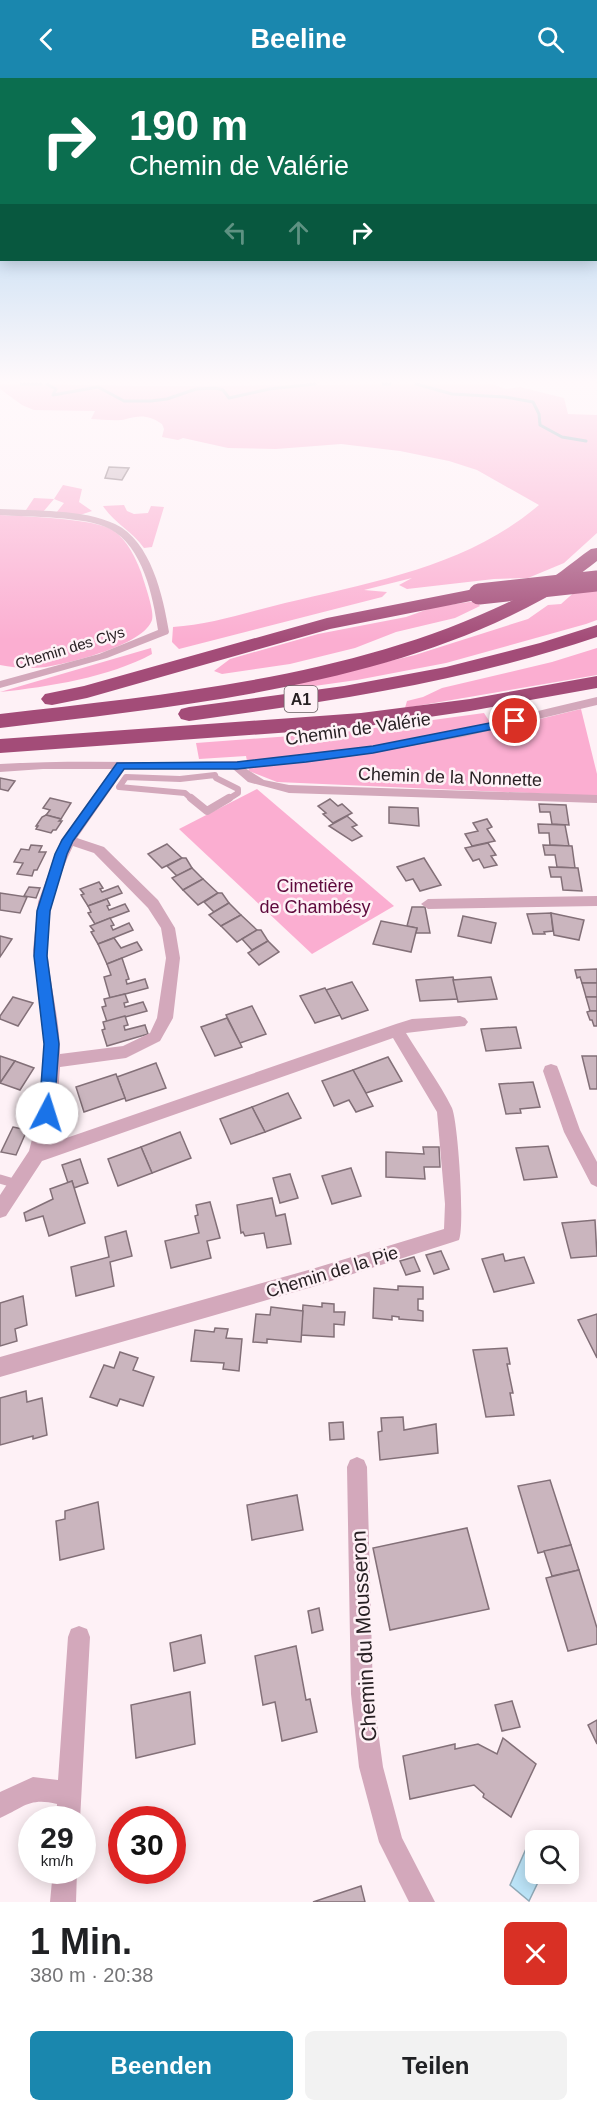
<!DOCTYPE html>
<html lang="de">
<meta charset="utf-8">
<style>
:root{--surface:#fff;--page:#f2f2f2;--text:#202124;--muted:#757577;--accent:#1a87ae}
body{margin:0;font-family:Arial,sans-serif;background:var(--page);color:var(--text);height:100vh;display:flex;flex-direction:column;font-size:22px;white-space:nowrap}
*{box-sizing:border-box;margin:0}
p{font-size:20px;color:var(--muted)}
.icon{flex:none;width:33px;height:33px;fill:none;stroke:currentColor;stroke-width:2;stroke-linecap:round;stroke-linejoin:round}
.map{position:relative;height:1824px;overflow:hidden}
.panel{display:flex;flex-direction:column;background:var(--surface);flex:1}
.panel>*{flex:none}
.banner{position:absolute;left:0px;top:0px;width:597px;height:183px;box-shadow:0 3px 15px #0003;background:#0b6e4f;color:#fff;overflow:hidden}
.tools{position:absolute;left:525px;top:1752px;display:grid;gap:12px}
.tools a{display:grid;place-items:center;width:54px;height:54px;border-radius:9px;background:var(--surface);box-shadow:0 3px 15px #0003;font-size:30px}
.speed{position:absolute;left:18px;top:1728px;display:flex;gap:12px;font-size:30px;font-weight:700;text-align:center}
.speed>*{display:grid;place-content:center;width:78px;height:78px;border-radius:50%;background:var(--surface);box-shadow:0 3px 15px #0003;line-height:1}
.speed small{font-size:15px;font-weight:400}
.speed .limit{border:9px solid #d22;background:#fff;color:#111}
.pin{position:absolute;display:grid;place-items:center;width:51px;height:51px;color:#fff;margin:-26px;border:3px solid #fff;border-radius:50%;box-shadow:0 2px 6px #0007}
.me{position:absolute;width:66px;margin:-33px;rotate:5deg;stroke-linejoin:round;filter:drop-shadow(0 0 4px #0008)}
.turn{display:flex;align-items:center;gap:21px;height:126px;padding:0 30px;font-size:27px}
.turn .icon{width:78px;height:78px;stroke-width:2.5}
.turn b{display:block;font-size:42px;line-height:51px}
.lanes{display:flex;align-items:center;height:57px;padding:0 30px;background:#0003;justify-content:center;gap:30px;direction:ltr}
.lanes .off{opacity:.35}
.round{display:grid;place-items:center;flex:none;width:63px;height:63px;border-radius:9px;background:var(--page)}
.summary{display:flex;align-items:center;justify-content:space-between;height:102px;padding:0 30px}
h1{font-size:36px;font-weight:700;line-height:45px}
.primary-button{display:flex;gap:12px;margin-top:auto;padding:12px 30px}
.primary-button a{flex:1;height:69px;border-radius:9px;background:var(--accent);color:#fff;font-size:24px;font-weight:700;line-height:69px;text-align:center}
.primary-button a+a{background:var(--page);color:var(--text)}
header{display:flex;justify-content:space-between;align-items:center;height:78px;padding:0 30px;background:var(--accent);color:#fff;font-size:27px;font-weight:700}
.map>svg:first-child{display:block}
.green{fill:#fbaed1}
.water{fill:#bce4f8;stroke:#90aab8;stroke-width:1.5}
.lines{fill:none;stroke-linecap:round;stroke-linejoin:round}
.stream{stroke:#90aab8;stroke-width:3}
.building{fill:#cab5be;stroke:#837078;stroke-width:1.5}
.lane-far2{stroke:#d3a8bb;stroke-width:6}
.lane-far1{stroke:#d3a8bb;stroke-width:8}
.lane{stroke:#d3a8bb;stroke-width:9}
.street{fill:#d3a8bb;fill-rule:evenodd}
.highway{fill:#a34c78;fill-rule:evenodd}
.highway-bridge{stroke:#a34c78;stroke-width:21}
.route{fill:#1a73e8;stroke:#114b97;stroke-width:1.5}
.labels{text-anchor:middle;stroke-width:5;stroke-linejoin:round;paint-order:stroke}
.far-street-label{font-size:15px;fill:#282124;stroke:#fef1f6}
.shield{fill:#fef1f6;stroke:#685f63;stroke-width:1.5}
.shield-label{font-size:16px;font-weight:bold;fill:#282124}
.street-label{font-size:18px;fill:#282124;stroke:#fef1f6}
.park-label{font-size:18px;fill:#5e093c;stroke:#fef1f6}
.near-street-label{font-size:21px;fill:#282124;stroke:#fef1f6}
</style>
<header><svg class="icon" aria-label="back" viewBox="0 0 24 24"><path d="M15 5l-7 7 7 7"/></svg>Beeline<svg class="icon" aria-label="search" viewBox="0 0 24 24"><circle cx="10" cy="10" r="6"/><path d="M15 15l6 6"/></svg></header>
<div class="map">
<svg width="597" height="1824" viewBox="0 0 597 1824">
<rect width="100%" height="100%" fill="#fef1f6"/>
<!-- green -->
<g class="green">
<path d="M 0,306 L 151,308 L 492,306 L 506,311 L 520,309 L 564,320 L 568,336 L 597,337 L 597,455 L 564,485 L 528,500 L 494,501 L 407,511 L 399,507 L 412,500 L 364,512 L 387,514 L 382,519 L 179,571 L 172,564 L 173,549 C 210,547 248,534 285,525 C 373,504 468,488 539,427 L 477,392 L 449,383 L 400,373 L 341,366 L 276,371 L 228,370 L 183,360 L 178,362 L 162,359 L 164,351 L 162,346 C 149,337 140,337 126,341 C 117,344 101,341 91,341 L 95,333 L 34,332 L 22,327 L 0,311 Z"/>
<polygon points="63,407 82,411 79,424 92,433 80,437 56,435 64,425 54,421 43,434 26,432 34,420 54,421"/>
<path d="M 124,427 L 127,433 L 134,436 L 148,435 L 151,428 L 164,429 L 152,469 L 144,470 C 132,453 114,445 103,428 Z"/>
<path d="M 0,437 C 25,438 89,441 109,450 C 125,458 135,478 141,494 C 144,504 155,534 152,542 C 144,567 70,585 46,589 C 30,591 15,590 0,587 Z"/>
<polygon points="597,510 597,542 586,546 446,585 357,602 286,612 286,608 415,577 528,541 548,527 561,526 578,511"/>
<polygon points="476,523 480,528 455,540 396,554 355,570 290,586 222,596 214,593 230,581 318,556 406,539 434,529"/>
<path d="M 151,570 L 152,576 C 110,599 48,609 0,614 Z"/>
<polygon points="597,570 597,597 405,630 407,623 423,619 442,610 552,584"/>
<polygon points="581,631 597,696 597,718 277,704 249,693 246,678 199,681 196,665 345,654 484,635 495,652"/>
<polygon points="257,711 394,828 312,876 179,751"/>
</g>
<!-- water -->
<polygon class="water" points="533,1755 542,1762 536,1762 536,1796 542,1796 529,1823 510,1807"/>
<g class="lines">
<!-- stream -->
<g class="stream">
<polyline points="21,306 41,306"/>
<polyline points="47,306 56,311 53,317 98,309 124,323 151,323 167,321 196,311 216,310 223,312 229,320 269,311 315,306"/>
<polyline points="383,306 390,306"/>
<polyline points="416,306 452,316 505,319 533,324 539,336 540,347 562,359 586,363"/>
</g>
</g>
<!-- building -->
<g class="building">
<polygon points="109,389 129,390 122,402 105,400"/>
<polygon points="0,700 15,703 8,713 0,711"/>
<polygon points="50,720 71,725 61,741 46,737 50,732 43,730"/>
<polygon points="330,721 338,728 342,726 352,735 333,745 323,736 326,735 318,728"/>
<polygon points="539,726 566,727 569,747 552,746 550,734 540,734"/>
<polygon points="389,729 418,730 419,748 389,745"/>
<polygon points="46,737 61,741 59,743 62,743 56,752 53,752 51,755 36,751 38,748 36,748 42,739"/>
<polygon points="347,738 357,747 352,749 362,758 352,763 329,748"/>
<polygon points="487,741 492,749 487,751 495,763 472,768 465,756 478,753 473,745"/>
<polygon points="538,746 565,747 569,768 550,767 549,755 539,755"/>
<polygon points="488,765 496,777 491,778 497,787 484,790 479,781 473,783 465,770"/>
<polygon points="167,766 182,780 162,790 148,776"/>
<polygon points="31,767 42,768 39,774 46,774 37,792 34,792 32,798 17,796 23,785 14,784 21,771 29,772"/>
<polygon points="543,767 572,768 575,790 557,789 555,777 545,777"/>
<polygon points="182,780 186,780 192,790 177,798 167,788"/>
<polygon points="424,780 441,807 420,813 413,801 406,803 397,789"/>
<polygon points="549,789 578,790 582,813 563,812 561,799 551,799"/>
<polygon points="192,790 203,801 183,812 172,800"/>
<polygon points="203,801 218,815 198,827 183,812"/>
<polygon points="99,804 103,810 100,811 102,814 118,808 122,815 88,828 81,817 84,816 80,811"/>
<polygon points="29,809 40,810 36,820 24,818"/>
<polygon points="0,815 27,819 20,835 0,832"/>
<polygon points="218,815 222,815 229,825 214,834 204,824"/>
<polygon points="107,821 110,827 107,828 109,832 125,826 129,833 95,846 88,835 91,834 88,828"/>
<polygon points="229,825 241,837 221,848 209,837"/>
<polygon points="412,829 425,829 430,855 416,855 417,850 407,848"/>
<polygon points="551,835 553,853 544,854 545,856 533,856 527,836"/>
<polygon points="551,835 584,842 579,862 554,857"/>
<polygon points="241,837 257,852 237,864 221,848"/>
<polygon points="463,838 496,845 491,865 458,858"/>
<polygon points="110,840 114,847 111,848 113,852 129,845 133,852 98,866 91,854 94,853 90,848"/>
<polygon points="381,843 417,850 411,874 373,866"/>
<polygon points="257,852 261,852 268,863 252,872 242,861"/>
<polygon points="0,858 12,861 0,879"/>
<polygon points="114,860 121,870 137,864 142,872 107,886 98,866"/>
<polygon points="268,863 279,874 259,887 248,875"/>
<polygon points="122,880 129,901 126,902 127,906 145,901 148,910 110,920 104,899 111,897 107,886"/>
<polygon points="597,891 597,905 582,905 580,899 577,900 575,892"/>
<polygon points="453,899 458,921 420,923 416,902"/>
<polygon points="491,899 497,921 458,924 453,902"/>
<polygon points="352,904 368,932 342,941 326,912"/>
<polygon points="582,905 597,905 597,919 586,919"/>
<polygon points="325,910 340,937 315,945 300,918"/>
<polygon points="125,916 128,924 124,925 125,929 143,924 147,933 107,944 102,929 106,928 104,921"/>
<polygon points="13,919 33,925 18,948 0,941 0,938"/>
<polygon points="586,919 597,919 597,933 590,933"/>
<polygon points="252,928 266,956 240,965 226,937"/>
<polygon points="590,933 597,933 597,948 594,948 592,942 590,942 587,934"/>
<polygon points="125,938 128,947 124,948 125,952 145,947 148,956 107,968 102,952 105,951 103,944"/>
<polygon points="227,940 242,969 215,978 201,949"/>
<polygon points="516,949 521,970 486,973 481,951"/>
<polygon points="0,978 15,983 0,1005"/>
<polygon points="582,978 597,978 597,1011 590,1011"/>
<polygon points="388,979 402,1003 366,1015 353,992"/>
<polygon points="15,983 34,990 20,1012 0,1005"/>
<polygon points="156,985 166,1010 126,1023 117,999"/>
<polygon points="353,992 373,1028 356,1034 349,1022 334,1028 322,1003"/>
<polygon points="116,996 125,1020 84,1034 76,1009"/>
<polygon points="533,1004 540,1029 520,1031 521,1035 506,1036 499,1006"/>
<polygon points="288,1015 301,1040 265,1054 252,1029"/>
<polygon points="252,1029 265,1054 231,1066 220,1041"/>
<polygon points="13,1049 27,1052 16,1077 1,1074"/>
<polygon points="180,1054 191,1080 152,1095 141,1069"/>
<polygon points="548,1068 557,1099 524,1102 516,1070"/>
<polygon points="141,1069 152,1095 118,1108 108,1081"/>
<polygon points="423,1069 439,1069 440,1089 424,1089 425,1101 386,1099 386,1074 424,1076"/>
<polygon points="80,1081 88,1105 74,1110 72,1103 68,1105 62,1087"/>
<polygon points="351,1090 361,1118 332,1126 322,1098"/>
<polygon points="290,1096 298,1120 280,1125 273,1100"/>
<polygon points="72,1103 85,1145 49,1158 43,1138 26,1143 24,1135 53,1121 50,1111"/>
<polygon points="272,1120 276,1138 285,1136 291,1166 267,1170 264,1155 245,1158 243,1154 241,1155 237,1127"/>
<polygon points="210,1124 220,1160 207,1163 211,1180 171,1190 165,1163 199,1155 195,1138 198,1137 196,1127"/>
<polygon points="595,1142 597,1178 571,1180 562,1145"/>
<polygon points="126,1153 132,1178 110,1184 114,1208 76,1218 71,1189 109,1179 105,1159"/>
<polygon points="441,1173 449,1191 434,1196 426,1177"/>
<polygon points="503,1176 505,1183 524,1179 534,1205 494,1214 482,1181"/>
<polygon points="414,1179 420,1193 406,1197 400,1183"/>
<polygon points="398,1208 423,1209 423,1221 418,1221 418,1232 423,1233 423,1243 399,1241 399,1239 392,1238 392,1242 373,1240 374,1210 398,1212"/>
<polygon points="23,1218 27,1247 15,1251 17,1263 0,1268 0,1225"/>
<polygon points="322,1225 334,1226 334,1234 345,1234 344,1247 334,1246 334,1259 301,1257 303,1227 322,1229"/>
<polygon points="271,1229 303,1233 301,1264 267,1261 267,1265 253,1264 256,1236 270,1237"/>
<polygon points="597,1236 597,1280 578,1242"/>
<polygon points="215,1250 228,1251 226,1260 242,1261 239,1293 223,1291 224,1285 191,1283 195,1252 214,1254"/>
<polygon points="507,1270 510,1286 507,1286 513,1315 510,1315 514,1337 486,1339 473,1272"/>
<polygon points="120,1274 138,1280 133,1292 154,1299 143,1328 120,1321 117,1328 90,1319 104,1287 114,1290"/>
<polygon points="26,1313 27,1324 42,1320 47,1357 33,1361 33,1358 0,1367 0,1320"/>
<polygon points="403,1339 404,1352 436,1346 438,1375 380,1382 378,1354 382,1353 381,1340"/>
<polygon points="343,1344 344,1361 330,1362 329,1345"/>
<polygon points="550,1402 571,1467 538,1475 518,1408"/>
<polygon points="297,1417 303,1452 252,1462 247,1427"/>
<polygon points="98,1424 104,1471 60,1482 56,1443 65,1441 65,1433"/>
<polygon points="467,1450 489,1531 390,1552 373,1470"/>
<polygon points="571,1467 579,1492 552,1498 544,1473"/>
<polygon points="579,1492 597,1550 597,1566 568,1573 546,1500"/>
<polygon points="319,1530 323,1552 312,1555 308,1533"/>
<polygon points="201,1557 205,1585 174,1593 170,1565"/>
<polygon points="296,1568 306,1622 310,1621 317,1654 282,1663 275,1624 263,1627 255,1578"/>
<polygon points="190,1614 195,1666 136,1680 131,1627"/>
<polygon points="512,1623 520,1649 502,1653 495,1627"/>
<polygon points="597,1642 597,1666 588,1647"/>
<polygon points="503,1660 536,1686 511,1739 483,1719 484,1716 474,1707 410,1721 403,1678 455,1666 455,1671 478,1666 497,1676"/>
<polygon points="361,1808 365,1824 313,1824"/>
</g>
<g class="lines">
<!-- lane-far2 -->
<polyline class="lane-far2" points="193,722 185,715 119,709 126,699 180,701 215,697 216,700 238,711 238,715 227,722"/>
<!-- lane-far1 -->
<polyline class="lane-far1" points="191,720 207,733 229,720"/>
<!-- lane -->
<polyline class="lane" points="0,1101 17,1106"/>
<!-- street -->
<g class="street">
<path d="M 0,431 C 34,433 84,431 115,446 C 151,463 163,518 169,554 L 168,556 L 107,580 L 0,610 L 0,603 L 99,576 L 158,552 C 153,518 143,469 110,451 C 86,438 28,439 0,437 Z"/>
<path d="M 597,619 L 597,627 L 463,659 L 335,681 L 245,690 L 264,702 L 289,707 L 597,717 L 597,725 L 289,715 L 248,704 L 233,691 L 125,691 L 77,760 L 104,769 L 158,822 L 175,850 L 180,880 L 173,940 L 160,963 L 126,980 L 60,989 L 57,1030 L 49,1066 L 396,946 L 412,941 L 460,938 L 465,940 L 468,944 L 465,948 L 406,955 C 421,980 439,1004 452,1030 C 458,1044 465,1148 459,1162 L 453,1164 L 312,1209 L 0,1299 L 0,1279 L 312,1191 L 444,1151 L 445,1126 L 437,1034 L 393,960 L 42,1083 L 6,1138 L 0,1140 L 0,1117 L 29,1073 L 40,1030 L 44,990 L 44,954 L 33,872 L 38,824 L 61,762 L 112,691 L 43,691 L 0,694 L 0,686 C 79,681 157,686 236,683 C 358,679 479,647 597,619 ZM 73,768 L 94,775 L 148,830 L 161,850 L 166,880 L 157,940 L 150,955 L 123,968 L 60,976 C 60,943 51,912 48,880 C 45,841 56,803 73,768 Z"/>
<polygon points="597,818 597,828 428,831 421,826 428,821"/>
<polygon points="551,986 557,988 559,993 580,1052 597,1084 597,1109 591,1106 564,1054 543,993 545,988"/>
<polygon points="357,1379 364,1382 367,1389 373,1616 383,1689 402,1760 435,1824 409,1824 379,1764 359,1689 351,1616 347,1389 350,1382"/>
<path d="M 79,1548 L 87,1551 L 90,1559 L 80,1742 L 56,1742 L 57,1726 C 29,1719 23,1730 0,1740 L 0,1714 L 33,1699 L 58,1702 L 68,1559 L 71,1551 Z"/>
<polygon points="53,1792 77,1792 76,1824 50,1824"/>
</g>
<!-- highway -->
<g class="highway">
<path d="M 597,470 L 597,483 C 580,496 563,510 545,520 C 385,609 179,628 0,650 L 0,636 C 180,615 368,598 531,513 C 552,502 571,485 591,471 Z"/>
<polygon points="479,510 486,512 488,516 486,520 330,551 87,620 52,627 45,626 41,621 45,616 84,608 327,540"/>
<path d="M 597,547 L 597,559 C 464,604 327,624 189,643 L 181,641 L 178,636 L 181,631 L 189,629 L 344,608 L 446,589 L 540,565 Z"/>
<polygon points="597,598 597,610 470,633 361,649 0,675 0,661 361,635 470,621"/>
</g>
<!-- highway-bridge -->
<polyline class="highway-bridge" points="479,516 597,503"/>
</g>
<!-- sky -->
<linearGradient id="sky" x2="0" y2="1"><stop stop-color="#96c7ee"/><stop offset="0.54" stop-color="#fff9fb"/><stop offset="1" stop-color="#fff9fb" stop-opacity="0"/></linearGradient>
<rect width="597" height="562" fill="url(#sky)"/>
<!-- route -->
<polygon class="route" points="515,640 519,641 519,646 373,675 306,684 237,691 124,691 73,763 67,776 50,833 47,878 59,966 54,1035 52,1040 47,1042 42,1040 39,1035 44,966 34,878 37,833 55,776 62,762 117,685 237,684 306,676 373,668"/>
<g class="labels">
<!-- far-street labels -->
<g class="far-street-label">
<text transform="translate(70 570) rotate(-17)" y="5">Chemin des Clys</text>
</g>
<!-- shield labels -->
<rect class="shield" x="284.5" y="608" width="33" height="26" rx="4.5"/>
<g class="shield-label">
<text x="301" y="627">A1</text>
</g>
<!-- street labels -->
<g class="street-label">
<text transform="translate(358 651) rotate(-8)" y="6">Chemin de Valérie</text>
<text transform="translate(450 699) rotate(2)" y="6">Chemin de la Nonnette</text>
<text transform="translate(332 1194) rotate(-17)" y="6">Chemin de la Pie</text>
</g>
<!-- park labels -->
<g class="park-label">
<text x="315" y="814">Cimetière<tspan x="315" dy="21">de Chambésy</tspan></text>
</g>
<!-- near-street labels -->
<g class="near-street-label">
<text transform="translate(364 1558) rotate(-93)" y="7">Chemin du Mousseron</text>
</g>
</g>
</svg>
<div class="tools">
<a><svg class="icon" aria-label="search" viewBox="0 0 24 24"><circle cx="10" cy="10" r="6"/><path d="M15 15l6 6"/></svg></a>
</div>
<div class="speed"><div>29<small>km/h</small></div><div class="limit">30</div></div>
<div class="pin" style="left:515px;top:643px;background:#d93025"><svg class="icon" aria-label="arrive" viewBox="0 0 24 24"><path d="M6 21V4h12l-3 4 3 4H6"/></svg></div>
<svg class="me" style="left:47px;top:1035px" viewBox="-20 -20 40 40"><circle r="19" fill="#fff"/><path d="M0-13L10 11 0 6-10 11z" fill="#1a73e8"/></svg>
<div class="banner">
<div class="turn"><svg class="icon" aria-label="right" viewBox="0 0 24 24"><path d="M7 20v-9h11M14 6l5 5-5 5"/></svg><div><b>190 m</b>Chemin de Valérie</div></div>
<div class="lanes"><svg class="icon off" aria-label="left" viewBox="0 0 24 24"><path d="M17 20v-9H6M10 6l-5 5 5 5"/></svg><svg class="icon off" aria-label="ahead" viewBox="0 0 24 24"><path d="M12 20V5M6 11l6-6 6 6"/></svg><svg class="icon" aria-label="right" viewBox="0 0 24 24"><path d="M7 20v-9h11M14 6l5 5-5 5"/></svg></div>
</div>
</div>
<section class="panel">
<div class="summary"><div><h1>1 Min.</h1><p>380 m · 20:38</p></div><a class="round" style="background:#d93025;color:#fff"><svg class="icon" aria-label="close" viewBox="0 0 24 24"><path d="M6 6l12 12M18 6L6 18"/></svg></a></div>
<div class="primary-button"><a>Beenden</a><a>Teilen</a></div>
</section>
